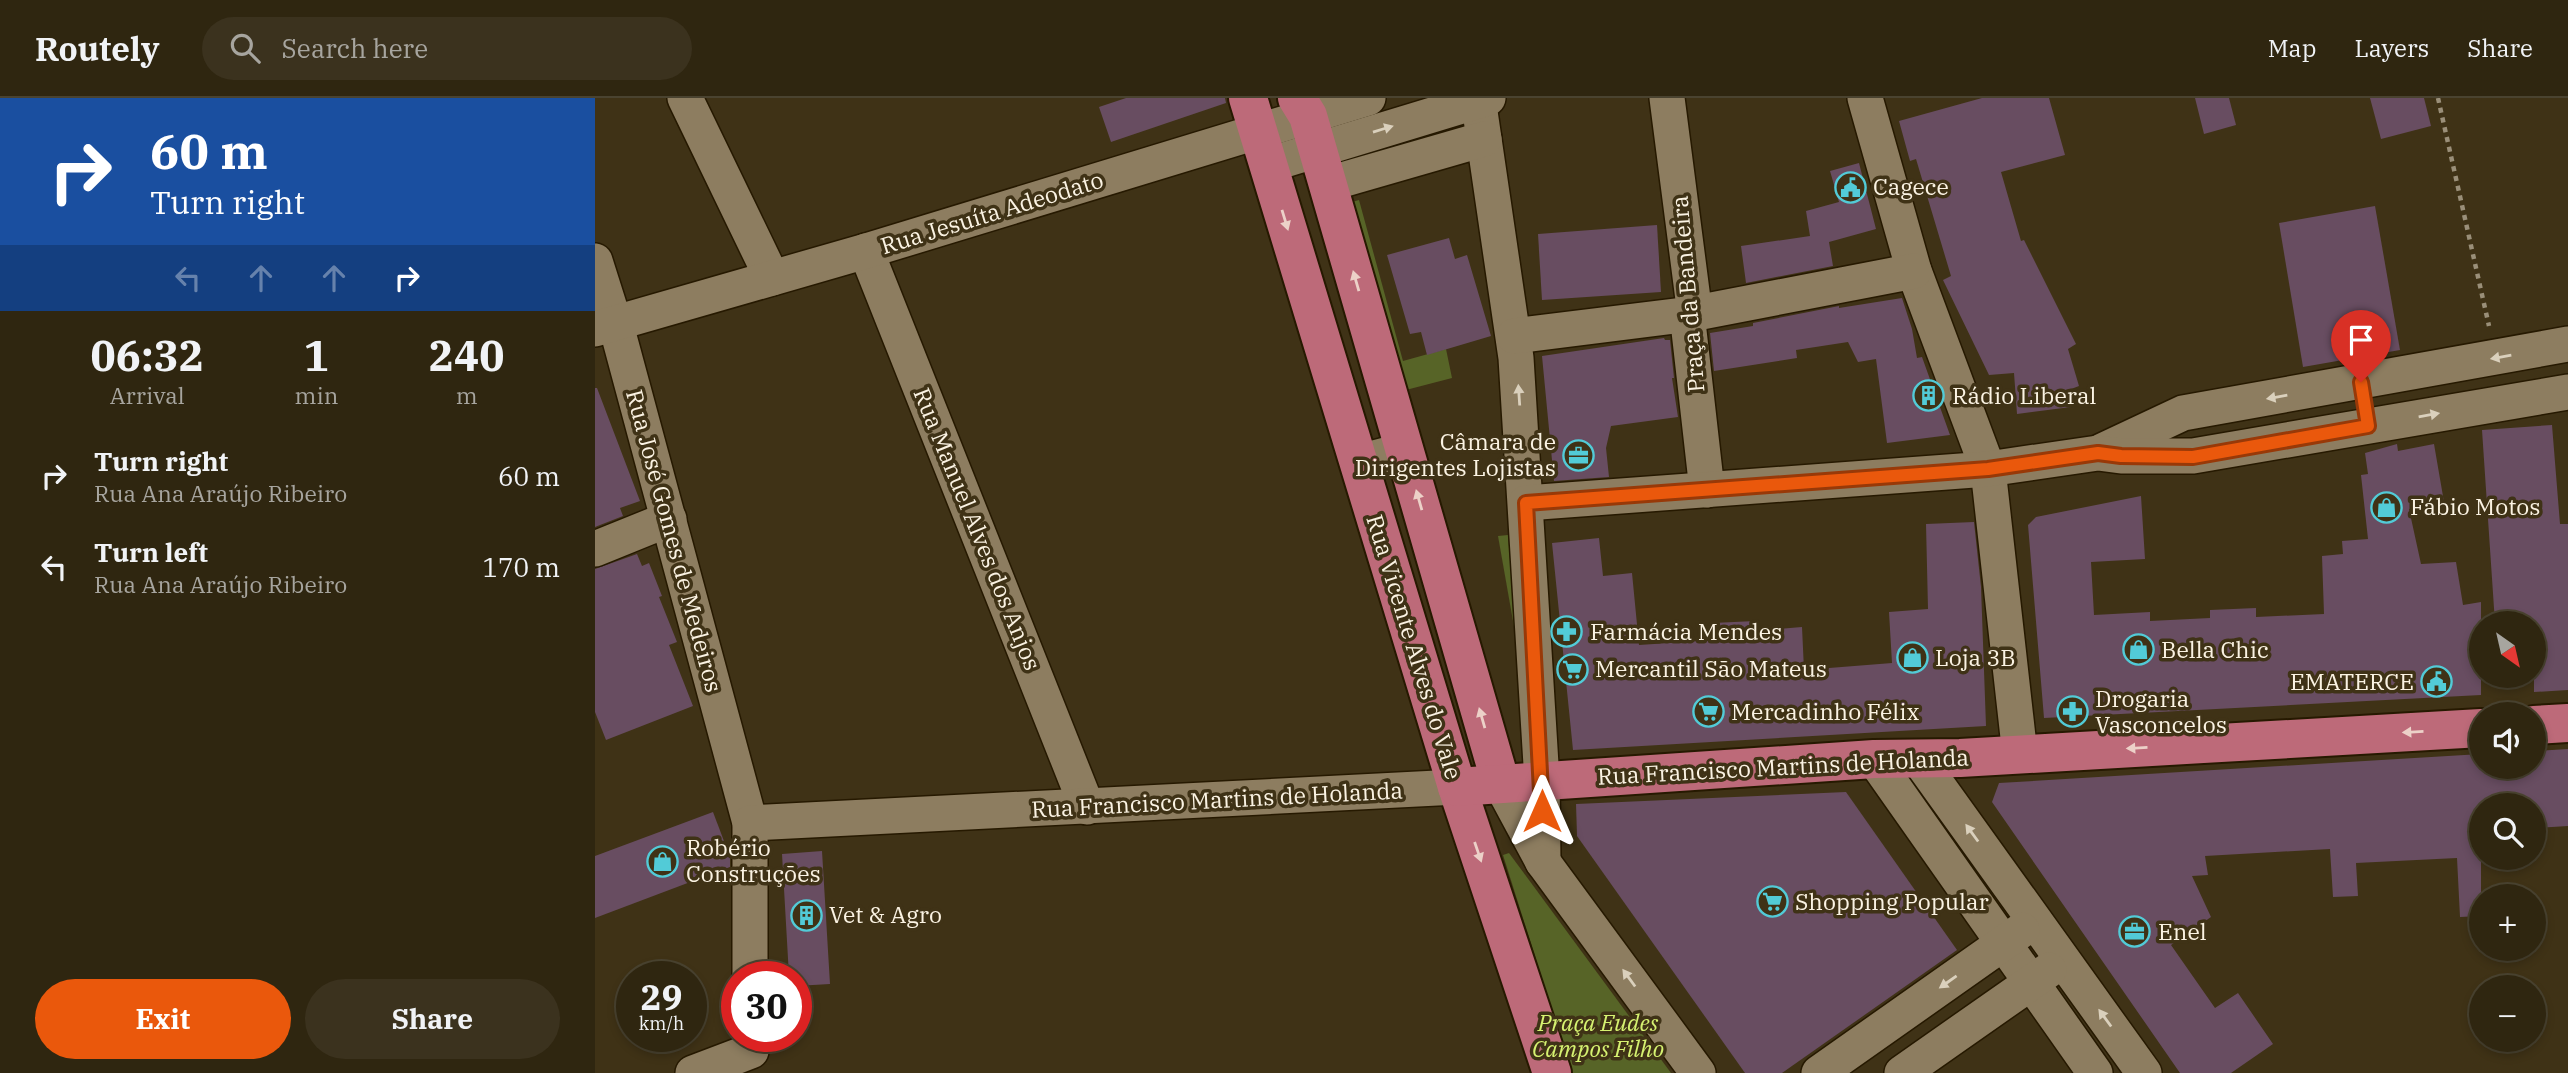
<!DOCTYPE html>
<meta charset="utf-8">
<style>
:root{--surface:#2f2610;--page:#3b321e;--text:#f1f3f6;--muted:#a7a59f;--line:#4a4330;--accent:#ea580c}
body{margin:0;font-family:"IBM Plex Serif",serif;background:var(--page);color:var(--text);height:100vh;display:flex;flex-direction:column;font-size:26px;white-space:nowrap}
*{box-sizing:border-box;margin:0}
p{font-size:23px;color:var(--muted)}
.icon{flex:none;width:38px;height:38px;fill:none;stroke:currentColor;stroke-width:2;stroke-linecap:round;stroke-linejoin:round}
.map{position:relative;flex:1;overflow:hidden}
.sheet{display:flex;flex-direction:column;background:var(--surface);width:595px}
.sheet>*{flex:none}
.top-card{background:#1a4fa0;color:#fff;overflow:hidden}
.needle{width:46px;rotate:146deg}
.controls{position:absolute;left:1874px;top:513px;display:grid;gap:14px}
.controls a{display:grid;place-items:center;width:77px;height:77px;border-radius:50%;background:var(--surface);box-shadow:0 4px 10px #0003,0 0 0 2px var(--line);font-size:35px}
.speed{position:absolute;left:21px;top:863px;display:flex;gap:14px;font-size:35px;font-weight:700;text-align:center}
.speed>*{display:grid;place-content:center;width:91px;height:91px;border-radius:50%;background:var(--surface);box-shadow:0 4px 10px #0003,0 0 0 2px var(--line);line-height:1}
.speed small{font-size:18px;font-weight:400}
.speed .limit{border:10px solid #d22;background:#fff;color:#111}
.pin{position:absolute;display:grid;place-items:center;width:60px;height:60px;color:#fff;margin:-72px -30px;border-radius:50% 50% 50% 0;rotate:-45deg;box-shadow:0 0 7px #0007}
.pin .icon{rotate:45deg}
.me{position:absolute;width:77px;margin:-38px;rotate:0deg;stroke-linejoin:round;filter:drop-shadow(0 0 5px #0008)}
.turn{display:flex;align-items:center;gap:24px;height:147px;padding:0 35px;font-size:32px}
.turn .icon{width:91px;height:91px;stroke-width:2.5}
.turn b{display:block;font-size:49px;line-height:60px}
.lanes{display:flex;align-items:center;height:66px;padding:0 35px;background:#0003;justify-content:center;gap:35px;direction:ltr}
.lanes .off{opacity:.35}
.eta{display:flex;justify-content:space-evenly;align-items:center;height:119px;text-align:center}
.eta b{font-size:42px;font-weight:700;line-height:49px}
.primary-button{display:flex;gap:14px;margin-top:auto;padding:14px 35px}
.primary-button a{flex:1;height:80px;border-radius:42px;background:var(--accent);color:#fff;font-size:28px;font-weight:700;line-height:80px;text-align:center}
.primary-button a+a{background:var(--page);color:var(--text)}
ul{padding:0;list-style:none}
li{display:flex;align-items:center;gap:21px;height:91px;padding:0 35px}
li div{flex:1}
li b{display:block;font-size:26px}
li em{font-style:normal}
header{display:flex;align-items:center;gap:42px;box-sizing:border-box;height:98px;padding:0 35px;background:var(--surface);border-bottom:2px solid var(--line)}
header strong{font-size:33px}
nav{display:flex;gap:38px;margin-inline-start:auto;font-size:24px}
.search{width:490px;height:63px;background:var(--page);display:flex;align-items:center;gap:18px;box-sizing:border-box;padding:0 24px;border-radius:38px;color:var(--muted);font-size:26px}
main{display:flex;flex:1;min-height:0}
.map>svg:first-child{display:block}
.green{fill:#576427}
.building{fill:#684d61}
.lines{fill:none;stroke-linecap:round;stroke-linejoin:round}
.minor-casing{stroke:#261900;stroke-width:38}
.major-casing{stroke:#261900;stroke-width:42}
.path{stroke:#9a8f79;stroke-width:4.5;stroke-dasharray:5 5;stroke-linecap:butt}
.minor{stroke:#8d7d60;stroke-width:35}
.major{stroke:#bd6a79;stroke-width:38}
.oneway{fill:#dad0bc}
.oneway2{fill:#ecd1c8}
.route-casing{stroke:#983908;stroke-width:18}
.route{stroke:#ea580c;stroke-width:12}
.labels{text-anchor:middle;stroke-width:7;stroke-linejoin:round;paint-order:stroke}
.poi-label{font-size:23px;fill:#fbf3e3;stroke:#3f3216;text-anchor:start}
.street-label{font-size:23px;fill:#fbf3e3;stroke:#3f3216}
.park-label{font-size:23px;font-style:italic;fill:#d6f271;stroke:#3f3216}
</style>
<header>
<strong>Routely</strong>
<div class="search"><svg class="icon" aria-label="search" viewBox="0 0 24 24"><circle cx="10" cy="10" r="6"/><path d="M15 15l6 6"/></svg>Search here</div>
<nav><a>Map</a><a>Layers</a><a>Share</a></nav>
</header>
<main>
<section class="sheet">
<div class="top-card">
<div class="turn"><svg class="icon" aria-label="right" viewBox="0 0 24 24"><path d="M7 20v-9h11M14 6l5 5-5 5"/></svg><div><b>60 m</b>Turn right</div></div>
<div class="lanes"><svg class="icon off" aria-label="left" viewBox="0 0 24 24"><path d="M17 20v-9H6M10 6l-5 5 5 5"/></svg><svg class="icon off" aria-label="ahead" viewBox="0 0 24 24"><path d="M12 20V5M6 11l6-6 6 6"/></svg><svg class="icon off" aria-label="ahead" viewBox="0 0 24 24"><path d="M12 20V5M6 11l6-6 6 6"/></svg><svg class="icon" aria-label="right" viewBox="0 0 24 24"><path d="M7 20v-9h11M14 6l5 5-5 5"/></svg></div>
</div>
<div class="eta">
<div><b>06:32</b><p>Arrival</p></div>
<div><b>1</b><p>min</p></div>
<div><b>240</b><p>m</p></div>
</div>
<ul>
<li><svg class="icon" aria-label="right" viewBox="0 0 24 24"><path d="M7 20v-9h11M14 6l5 5-5 5"/></svg><div><b>Turn right</b><p>Rua Ana Araújo Ribeiro</p></div><em>60 m</em></li>
<li><svg class="icon" aria-label="left" viewBox="0 0 24 24"><path d="M17 20v-9H6M10 6l-5 5 5 5"/></svg><div><b>Turn left</b><p>Rua Ana Araújo Ribeiro</p></div><em>170 m</em></li>
</ul>
<div class="primary-button"><a>Exit</a><a>Share</a></div>
</section>
<div class="map">
<svg width="1973" height="975" viewBox="0 0 1973 975">
<rect width="100%" height="100%" fill="#3f3216"/>
<!-- green -->
<g class="green">
<polygon points="764,102 808,263 851,251 857,280 807,293 753,105"/>
<polygon points="913,437 921,540 903,438"/>
<polygon points="914,755 1076,975 977,975 908,757"/>
</g>
<!-- building -->
<g class="building">
<polygon points="531,0 630,0 631,5 516,44 504,9"/>
<polygon points="1387,0 1454,0 1470,57 1406,74 1426,143 1429,142 1481,246 1473,251 1484,288 1471,293 1476,309 1422,316 1419,275 1394,277 1348,182 1356,178 1321,61 1315,63 1304,23"/>
<polygon points="1600,0 1634,0 1641,27 1609,36"/>
<polygon points="1775,0 1829,0 1836,28 1786,41"/>
<polygon points="1264,65 1281,131 1234,144 1238,168 1151,185 1146,148 1215,138 1211,113 1244,104 1235,73"/>
<polygon points="1780,108 1805,252 1708,269 1684,125"/>
<polygon points="1062,127 1066,194 947,202 943,136"/>
<polygon points="854,140 860,161 872,157 896,238 832,257 826,234 815,236 792,157"/>
<polygon points="1307,200 1317,231 1322,260 1327,259 1355,337 1292,345 1281,261 1263,264 1253,244 1201,252 1202,260 1119,273 1115,235 1158,228 1158,225 1244,208 1244,210"/>
<polygon points="1069,240 1070,242 1075,242 1079,280 1077,280 1083,319 1016,328 1011,350 1014,379 959,383 947,258"/>
<polygon points="0,290 2,290 45,403 25,410 28,418 0,429"/>
<polygon points="1957,327 1965,426 1973,426 1973,592 1939,594 1939,525 1900,525 1887,332"/>
<polygon points="1802,346 1803,353 1839,346 1849,404 1814,411 1826,466 1861,464 1868,507 1886,504 1886,597 1449,620 1433,427 1441,419 1546,398 1550,461 1496,464 1499,517 1555,514 1555,523 1615,520 1615,512 1661,510 1661,519 1729,516 1727,458 1748,456 1747,443 1773,441 1766,377 1773,376 1770,355"/>
<polygon points="1379,424 1386,489 1391,628 978,652 957,445 1004,440 1008,478 1037,475 1044,547 1119,542 1118,525 1160,523 1160,533 1207,529 1209,572 1297,565 1294,514 1333,511 1331,426"/>
<polygon points="42,456 47,468 54,465 67,498 64,499 82,544 74,547 98,608 11,642 0,614 0,471"/>
<polygon points="1973,651 1973,728 1939,730 1939,707 1886,707 1886,818 1865,819 1862,760 1761,765 1763,798 1738,799 1735,751 1610,758 1613,777 1597,778 1616,819 1576,847 1620,910 1643,895 1678,946 1636,975 1585,975 1397,704 1404,685 1886,656 1886,668 1939,668 1939,653"/>
<polygon points="1251,694 1362,852 1187,975 1150,975 982,738 981,706"/>
<polygon points="118,714 135,759 135,769 0,820 0,758"/>
<polygon points="227,753 235,886 201,888 201,878 194,878 187,756"/>
</g>
<g class="lines">
<defs>
<g id="minor">
<polyline points="90,0 177,180"/>
<polyline points="883,0 921,260 947,683 948,764"/>
<polyline points="1072,0 1099,209 1093,224 1112,392"/>
<polyline points="1270,0 1319,173 1393,371 1425,657"/>
<polyline points="673,67 893,0"/>
<polyline points="733,86 889,41"/>
<polyline points="271,153 492,709"/>
<polyline points="0,163 25,242 155,725 155,878"/>
<polyline points="0,231 271,153 773,0"/>
<polyline points="919,238 1096,216 1319,173"/>
<polyline points="1507,353 1588,315 1973,246"/>
<polyline points="764,364 810,352"/>
<polyline points="931,405 1393,371 1503,355 1526,358 1598,358 1973,294"/>
<polyline points="0,451 74,421"/>
<polyline points="1323,660 1549,975"/>
<polyline points="1279,661 1500,975"/>
<polyline points="906,686 948,764 1103,975"/>
<polyline points="155,725 862,689"/>
<polyline points="98,975 156,953"/>
<polyline points="1224,975 1427,832"/>
<polyline points="1307,975 1454,872"/>
</g>
<g id="major">
<polyline points="653,0 862,689 957,975"/>
<polyline points="702,0 713,18 906,686"/>
<polyline points="1939,627 1973,625"/>
<polyline points="862,689 1279,661 1365,660 1886,630"/>
</g>
</defs>
<!-- minor casing -->
<use href="#minor" class="minor-casing"/>
<!-- major casing -->
<use href="#major" class="major-casing"/>
<!-- path -->
<polyline class="path" points="1843,0 1894,228"/>
<!-- minor -->
<use href="#minor" class="minor"/>
<!-- major -->
<use href="#major" class="major"/>
</g>
<!-- one-way arrows -->
<defs><path id="oneway-solid" d="M-6-.8H1V-3.2L6.5 0L1 3.2V.8H-6Z" transform="scale(1.75)"/></defs>
<g class="oneway">
<use href="#oneway-solid" transform="translate(788 31) rotate(-17)"/>
<use href="#oneway-solid" transform="translate(1906 259) rotate(170)"/>
<use href="#oneway-solid" transform="translate(924 297) rotate(-94)"/>
<use href="#oneway-solid" transform="translate(1682 299) rotate(170)"/>
<use href="#oneway-solid" transform="translate(1834 317) rotate(-10)"/>
<use href="#oneway-solid" transform="translate(1377 735) rotate(-126)"/>
<use href="#oneway-solid" transform="translate(1034 880) rotate(-126)"/>
<use href="#oneway-solid" transform="translate(1353 884) rotate(145)"/>
<use href="#oneway-solid" transform="translate(1510 920) rotate(-126)"/>
</g>
<g class="oneway2">
<use href="#oneway-solid" transform="translate(690 122) rotate(73)"/>
<use href="#oneway-solid" transform="translate(761 183) rotate(-106)"/>
<use href="#oneway-solid" transform="translate(824 402) rotate(-106)"/>
<use href="#oneway-solid" transform="translate(887 620) rotate(-106)"/>
<use href="#oneway-solid" transform="translate(1818 634) rotate(177)"/>
<use href="#oneway-solid" transform="translate(1542 650) rotate(177)"/>
<use href="#oneway-solid" transform="translate(883 754) rotate(71)"/>
</g>
<g class="lines">
<defs>
<polyline id="route" points="947,713 931,405 1393,371 1503,355 1526,358 1598,359 1773,328 1766,284"/>
</defs>
<!-- route casing -->
<use href="#route" class="route-casing"/>
<!-- route -->
<use href="#route" class="route"/>
</g>
<!-- icons -->
<defs>
<symbol id="civic-ring" viewBox="-11 -11 22 22"><circle r="9.5" fill="#3f3216" stroke="#52cbd7" stroke-width="1.5"/><path d="M-.6-6.5H3V-4.5H.6V-3L4-1V1h2V6H-6V1h2V-1L-.6-3ZM-1.2 2.5V6h2.4V2.5Z" fill="#52cbd7"/></symbol>
<symbol id="building-ring" viewBox="-11 -11 22 22"><circle r="9.5" fill="#3f3216" stroke="#52cbd7" stroke-width="1.5"/><path d="M-4-6H4V6H1V3H-1V6H-4ZM-2.5-4.3h1.7v1.8h-1.7ZM.8-4.3h1.7v1.8H.8ZM-2.5-1h1.7V.8h-1.7ZM.8-1h1.7V.8H.8Z" fill="#52cbd7"/></symbol>
<symbol id="office-ring" viewBox="-11 -11 22 22"><circle r="9.5" fill="#3f3216" stroke="#52cbd7" stroke-width="1.5"/><path d="M-6-3h4V-5.5h4V-3h4V5H-6ZM-1-4.5V-3h2v-1.5ZM-6 0V1H6V0Z" fill="#52cbd7"/></symbol>
<symbol id="shop-ring" viewBox="-11 -11 22 22"><circle r="9.5" fill="#3f3216" stroke="#52cbd7" stroke-width="1.5"/><path d="M-5-2.5h2.3a2.7 3.5 0 0 1 5.4 0H5L5.5 6h-11ZM-1.5-2.5h3a1.5 2.3 0 0 0-3 0Z" fill="#52cbd7"/></symbol>
<symbol id="pharmacy-ring" viewBox="-11 -11 22 22"><circle r="9.5" fill="#3f3216" stroke="#52cbd7" stroke-width="1.5"/><path d="M-2-6h4v4h4v4h-4v4h-4v-4h-4v-4h4Z" fill="#52cbd7"/></symbol>
<symbol id="supermarket-ring" viewBox="-11 -11 22 22"><circle r="9.5" fill="#3f3216" stroke="#52cbd7" stroke-width="1.5"/><path d="M-6-5.5h2.5l.6 2H6L4.5 2H-2.5L-4.4-4H-6ZM-1.5 3.2a1.3 1.3 0 1 0 .1 0ZM3 3.2a1.3 1.3 0 1 0 .1 0Z" fill="#52cbd7"/></symbol>
</defs>
<g fill-rule="evenodd">
<use href="#civic-ring" x="1238" y="72" width="35" height="35"/>
<use href="#building-ring" x="1316" y="280" width="35" height="35"/>
<use href="#office-ring" x="966" y="340" width="35" height="35"/>
<use href="#shop-ring" x="1774" y="392" width="35" height="35"/>
<use href="#pharmacy-ring" x="954" y="516" width="35" height="35"/>
<use href="#shop-ring" x="1526" y="534" width="35" height="35"/>
<use href="#shop-ring" x="1300" y="542" width="35" height="35"/>
<use href="#supermarket-ring" x="960" y="554" width="35" height="35"/>
<use href="#civic-ring" x="1824" y="566" width="35" height="35"/>
<use href="#supermarket-ring" x="1096" y="596" width="35" height="35"/>
<use href="#pharmacy-ring" x="1460" y="596" width="35" height="35"/>
<use href="#shop-ring" x="50" y="746" width="35" height="35"/>
<use href="#supermarket-ring" x="1160" y="786" width="35" height="35"/>
<use href="#building-ring" x="194" y="800" width="35" height="35"/>
<use href="#office-ring" x="1522" y="816" width="35" height="35"/>
</g>
<g class="labels">
<!-- poi labels -->
<g class="poi-label">
<text x="1278" y="97">Cagece</text>
<text x="1357" y="306">Rádio Liberal</text>
<text x="961" y="352" text-anchor="end">Câmara de<tspan x="961" dy="26">Dirigentes Lojistas</tspan></text>
<text x="1815" y="417">Fábio Motos</text>
<text x="995" y="542">Farmácia Mendes</text>
<text x="1566" y="560">Bella Chic</text>
<text x="1340" y="568">Loja 3B</text>
<text x="1000" y="579">Mercantil São Mateus</text>
<text x="1819" y="592" text-anchor="end">EMATERCE</text>
<text x="1500" y="609">Drogaria<tspan x="1500" dy="26">Vasconcelos</tspan></text>
<text x="1136" y="622">Mercadinho Félix</text>
<text x="91" y="758">Robério<tspan x="91" dy="26">Construções</tspan></text>
<text x="1200" y="812">Shopping Popular</text>
<text x="234" y="825">Vet &amp; Agro</text>
<text x="1563" y="842">Enel</text>
</g>
<!-- street labels -->
<g class="street-label">
<text transform="translate(397 115) rotate(-17)" y="8">Rua Jesuíta Adeodato</text>
<text transform="translate(1093 196) rotate(-95)" y="8">Praça da Bandeira</text>
<text transform="translate(382 431) rotate(68)" y="8">Rua Manuel Alves dos Anjos</text>
<text transform="translate(79 443) rotate(75)" y="8">Rua José Gomes de Medeiros</text>
<text transform="translate(819 549) rotate(73)" y="8">Rua Vicente Alves do Vale</text>
<text transform="translate(1188 669) rotate(-3)" y="8">Rua Francisco Martins de Holanda</text>
<text transform="translate(622 702) rotate(-3)" y="8">Rua Francisco Martins de Holanda</text>
</g>
<!-- park labels -->
<g class="park-label">
<text x="1003" y="933">Praça Eudes<tspan x="1003" dy="26">Campos Filho</tspan></text>
</g>
</g>
</svg>
<div class="controls">
<a><svg class="needle" viewBox="-14 -14 28 28"><path d="M0-13l5 13h-10z" fill="#e53935"/><path d="M0 13l5-13h-10z" fill="#a7a59f"/></svg></a>
<a><svg class="icon" aria-label="sound" viewBox="0 0 24 24"><path d="M4 9h4l5-4v14l-5-4H4zM17 9q2 3 0 6"/></svg></a>
<a><svg class="icon" aria-label="search" viewBox="0 0 24 24"><circle cx="10" cy="10" r="6"/><path d="M15 15l6 6"/></svg></a>
<a>+</a>
<a>−</a>
</div>
<div class="speed"><div>29<small>km/h</small></div><div class="limit">30</div></div>
<div class="pin" style="left:1766px;top:284px;background:#d93025"><svg class="icon" aria-label="arrive" viewBox="0 0 24 24"><path d="M6 21V4h12l-3 4 3 4H6"/></svg></div>
<svg class="me" style="left:947px;top:713px" viewBox="-20 -20 40 40"><path d="M0-17L14 15 0 8-14 15z" fill="#ea580c" stroke="#fff" stroke-width="4"/></svg>
</div>
</main>
